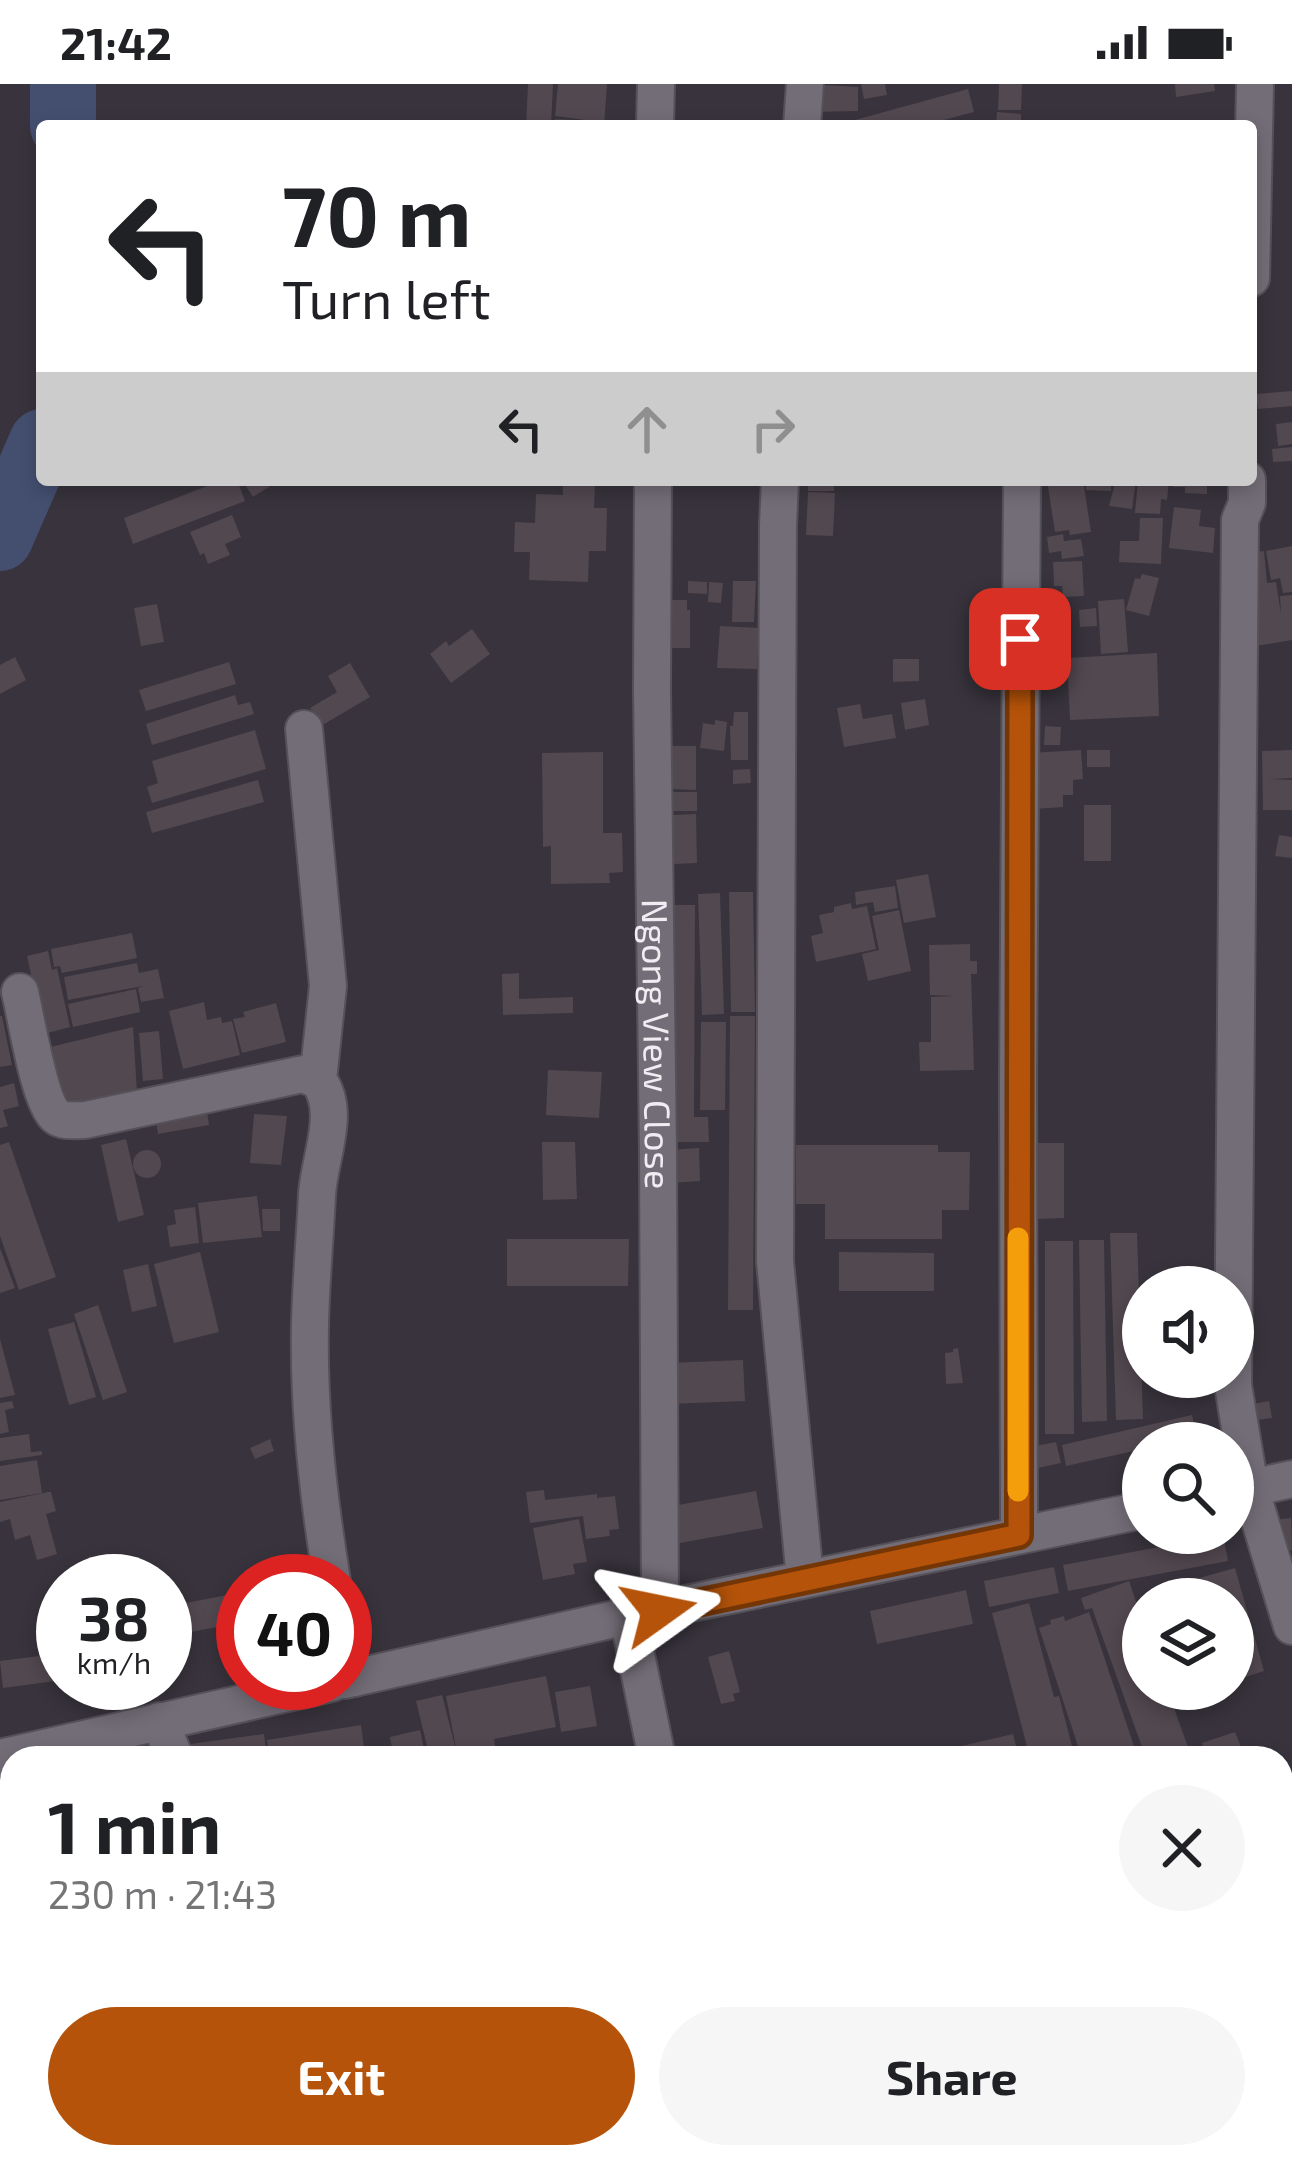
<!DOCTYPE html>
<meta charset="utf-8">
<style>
:root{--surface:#fff;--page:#f6f6f6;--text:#202124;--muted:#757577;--accent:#b45309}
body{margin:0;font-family:"Exo 2",sans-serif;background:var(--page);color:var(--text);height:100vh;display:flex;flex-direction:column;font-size:45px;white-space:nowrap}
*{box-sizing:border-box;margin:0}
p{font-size:39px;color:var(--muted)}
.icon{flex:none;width:66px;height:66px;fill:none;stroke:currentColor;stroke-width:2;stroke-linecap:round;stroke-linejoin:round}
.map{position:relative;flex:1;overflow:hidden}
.side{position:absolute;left:0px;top:1662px;width:1293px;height:423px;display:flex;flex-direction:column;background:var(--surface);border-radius:36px 36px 0 0;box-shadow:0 6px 18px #0003}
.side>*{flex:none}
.top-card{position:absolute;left:36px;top:36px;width:1221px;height:366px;border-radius:12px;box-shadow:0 6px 18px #0003;background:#fff;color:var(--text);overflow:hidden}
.tools{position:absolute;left:1122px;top:1182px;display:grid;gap:24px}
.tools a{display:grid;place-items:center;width:132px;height:132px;border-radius:50%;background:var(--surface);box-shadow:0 6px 18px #0003;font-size:60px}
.speed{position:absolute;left:36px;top:1470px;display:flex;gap:24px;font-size:60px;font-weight:700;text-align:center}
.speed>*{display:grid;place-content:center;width:156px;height:156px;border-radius:50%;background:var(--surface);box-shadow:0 6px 18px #0003;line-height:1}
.speed small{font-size:30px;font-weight:400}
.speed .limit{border:18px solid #d22;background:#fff;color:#111}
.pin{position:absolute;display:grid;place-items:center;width:102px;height:102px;color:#fff;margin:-51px;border-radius:24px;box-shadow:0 6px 18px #0006}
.me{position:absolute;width:132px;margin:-66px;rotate:78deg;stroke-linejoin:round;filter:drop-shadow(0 0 9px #0008)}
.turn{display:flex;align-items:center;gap:42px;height:252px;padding:0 48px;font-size:54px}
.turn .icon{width:156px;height:156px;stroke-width:2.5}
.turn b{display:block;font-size:84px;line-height:102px}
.lanes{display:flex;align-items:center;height:114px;padding:0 48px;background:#0003;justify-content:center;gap:60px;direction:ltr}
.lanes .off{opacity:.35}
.round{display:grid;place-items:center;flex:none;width:126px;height:126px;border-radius:63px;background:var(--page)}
.overview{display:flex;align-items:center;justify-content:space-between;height:204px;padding:0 48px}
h1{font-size:72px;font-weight:700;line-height:90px}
.cta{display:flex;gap:24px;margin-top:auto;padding:24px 48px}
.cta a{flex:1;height:138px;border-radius:72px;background:var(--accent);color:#fff;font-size:48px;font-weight:700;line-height:138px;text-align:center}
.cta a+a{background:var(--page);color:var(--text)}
.status{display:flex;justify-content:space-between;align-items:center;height:84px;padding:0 60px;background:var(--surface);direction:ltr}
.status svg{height:33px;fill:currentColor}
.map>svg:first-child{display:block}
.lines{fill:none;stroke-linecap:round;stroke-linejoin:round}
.river{stroke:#444f70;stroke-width:66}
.building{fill:#524850}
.minor-casing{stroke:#555159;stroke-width:40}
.minor{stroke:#736d77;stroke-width:36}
.route-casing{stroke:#753606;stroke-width:30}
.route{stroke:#b45309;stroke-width:21}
.slow{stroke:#f59e0b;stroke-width:21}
.labels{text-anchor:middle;stroke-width:9;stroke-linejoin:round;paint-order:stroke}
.street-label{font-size:36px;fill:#f0ecf2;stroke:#2e2932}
</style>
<div class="status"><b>21:42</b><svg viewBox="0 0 49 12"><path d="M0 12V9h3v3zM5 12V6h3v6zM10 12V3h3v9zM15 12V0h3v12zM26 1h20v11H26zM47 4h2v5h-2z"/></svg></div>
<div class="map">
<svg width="1292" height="2084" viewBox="0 0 1292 2084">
<rect width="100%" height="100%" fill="#38333c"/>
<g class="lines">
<!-- river -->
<g class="river">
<polyline points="63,0 63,42"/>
<polyline points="0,454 42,358"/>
</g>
</g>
<!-- building -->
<g class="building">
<polygon points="528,0 553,0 551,42 526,42"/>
<polygon points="558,0 607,0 604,42 554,42 555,35 593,37 555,32"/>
<polygon points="808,0 858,3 858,27 809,28"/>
<polygon points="861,0 885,0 887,11 864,15"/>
<polygon points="999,0 1022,0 1021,26 998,26"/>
<polygon points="1175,0 1214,0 1215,7 1176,13"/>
<polygon points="968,5 974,28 921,42 833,42"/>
<polygon points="997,28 1021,30 1021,42 996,42"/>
<polygon points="1292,307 1292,322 1258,325 1256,310"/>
<polygon points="1292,338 1292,360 1278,362 1276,340"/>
<polygon points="1292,363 1292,377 1273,378 1272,365"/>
<polygon points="223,396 237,396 245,417 133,460 124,434"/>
<polygon points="242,396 280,396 253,413"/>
<rect x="808" y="396" width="26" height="11"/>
<polygon points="1047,396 1083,396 1091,448 1070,451 1069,446 1055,448"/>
<polygon points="1086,396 1111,396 1111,407 1086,406"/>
<polygon points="1116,396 1136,396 1132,425 1109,422"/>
<polygon points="1138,396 1169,396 1167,416 1161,415 1160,430 1135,429"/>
<polygon points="1173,396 1207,396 1207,410 1185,409 1185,403 1173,403"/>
<polygon points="563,401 595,401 594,424 607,424 606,467 589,467 588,498 529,496 530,468 514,468 515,438 535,439 536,410 563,411"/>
<polygon points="808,408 835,409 833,452 806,451"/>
<polygon points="1174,423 1201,426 1199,442 1215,444 1213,469 1169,464"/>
<polygon points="232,431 241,453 225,460 230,471 208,480 204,469 200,471 190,448"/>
<polygon points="1140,434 1163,434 1161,480 1119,478 1120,457 1139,457"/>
<polygon points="1063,450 1064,457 1081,455 1084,472 1062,475 1061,467 1049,469 1047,453"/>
<polygon points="1292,462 1292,508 1283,509 1280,494 1271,496 1266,467"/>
<polygon points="1264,467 1267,499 1276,498 1281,530 1280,512 1292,511 1292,556 1250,563 1242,503 1262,500 1247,500 1243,470"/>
<polygon points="1082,477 1084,512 1063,513 1062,502 1054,502 1053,478"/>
<polygon points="1142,490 1159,494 1149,532 1126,526 1135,494 1140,495"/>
<polygon points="688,497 707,498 707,510 688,509"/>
<polygon points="733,497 756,497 754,538 732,538"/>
<polygon points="709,498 723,499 721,519 708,518"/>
<polygon points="1124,515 1128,568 1101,570 1098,517"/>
<polygon points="671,516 687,516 687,526 690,526 690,564 671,564"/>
<polygon points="157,520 164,558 141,562 134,524"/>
<polygon points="1096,524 1097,542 1080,543 1079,526"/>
<polygon points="720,542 759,544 757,585 717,584"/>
<polygon points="472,545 490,570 451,599 430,570 446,557 449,562"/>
<polygon points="1157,569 1159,632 1070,636 1067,574"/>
<polygon points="15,573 26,596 0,610 0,581"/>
<polygon points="893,575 919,575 919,597 893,598"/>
<polygon points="229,578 236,600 146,627 139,606"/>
<polygon points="350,579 370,613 321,642 310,624 337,608 328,592"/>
<polygon points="235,611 238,621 250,618 254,630 152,661 146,640"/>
<polygon points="925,615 929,641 905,646 901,619"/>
<polygon points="860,620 863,635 892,630 896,654 844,663 837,624"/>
<polygon points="734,628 748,628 748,676 731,676 730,642 733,642"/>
<polygon points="715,636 727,638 724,667 700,664 703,639 715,641"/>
<polygon points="1045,642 1061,643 1060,661 1044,661"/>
<polygon points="255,646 266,685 152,719 147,703 158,699 152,677"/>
<polygon points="671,662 696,662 696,706 670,705"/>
<polygon points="1081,666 1083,695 1073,696 1073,711 1063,711 1063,723 1034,725 1030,669"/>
<rect x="1087" y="666" width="23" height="17"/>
<polygon points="1292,666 1292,694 1269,695 1292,696 1292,726 1263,726 1262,667"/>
<polygon points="603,668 603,749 622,749 623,788 609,789 610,799 551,800 551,762 543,763 542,669"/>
<polygon points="750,685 751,699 733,700 733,686"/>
<polygon points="258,696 264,718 152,749 146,728"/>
<rect x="671" y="708" width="26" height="19"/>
<rect x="1084" y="721" width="27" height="56"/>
<polygon points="696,730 697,779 674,780 672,731"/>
<polygon points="1279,751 1292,753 1292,774 1275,772"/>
<polygon points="928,790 936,833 904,839 896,796"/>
<polygon points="895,802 898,824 875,828 873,818 856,821 855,808"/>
<polygon points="729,808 753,808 755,928 731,928"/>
<polygon points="720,809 724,930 702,931 698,810"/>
<polygon points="851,819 852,825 867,822 876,865 816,878 811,852 823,849 819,831 834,828 834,823"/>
<polygon points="672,821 695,821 694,1033 708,1033 709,1058 672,1058"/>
<polygon points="899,826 911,887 868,897 862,870 879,866 872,832"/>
<polygon points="132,849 137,874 62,889 60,882 54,883 51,865"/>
<polygon points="970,860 970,877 977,877 977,890 971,890 974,986 920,987 919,958 931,958 931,913 954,912 930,911 929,861"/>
<polygon points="48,867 52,886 57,884 70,943 44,950 27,872"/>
<polygon points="137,879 139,889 158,885 164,914 141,918 138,904 143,902 68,916 64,893"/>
<polygon points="519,889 519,915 573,913 573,929 503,931 502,890"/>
<polygon points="136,905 140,928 73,943 68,920"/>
<polygon points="204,918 207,936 221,933 222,939 232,937 240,971 183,985 169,927"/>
<polygon points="276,919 286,958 242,969 233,935 245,933 243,928"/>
<polygon points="0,932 2,932 12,981 0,983"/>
<polygon points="730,932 755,932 753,1226 728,1226"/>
<polygon points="701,938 726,938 725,1026 700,1026"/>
<polygon points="133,943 137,1008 58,1022 42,965"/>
<polygon points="159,947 163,995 143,997 139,949"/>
<polygon points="548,986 602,988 599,1034 546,1031"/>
<polygon points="14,999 19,1022 3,1026 8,1042 0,1044 0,1003"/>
<polygon points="205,1015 209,1041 158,1050 154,1025"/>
<polygon points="254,1030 287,1032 281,1081 250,1079"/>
<polygon points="126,1055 144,1131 118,1138 101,1061"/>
<polygon points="9,1058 56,1193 19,1206 0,1152 0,1061"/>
<polygon points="542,1058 575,1058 577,1115 543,1116"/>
<polygon points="1037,1059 1064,1059 1064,1134 1037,1135"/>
<polygon points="796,1061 938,1061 938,1068 970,1068 969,1126 942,1126 942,1155 825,1155 825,1120 796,1120"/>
<polygon points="699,1064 700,1097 670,1099 669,1066"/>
<circle cx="147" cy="1080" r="14"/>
<polygon points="257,1112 262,1153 203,1159 198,1119"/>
<polygon points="195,1123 199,1159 170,1163 167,1142 176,1140 174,1126"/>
<polygon points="262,1125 280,1125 280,1147 263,1147"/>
<polygon points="1110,1149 1137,1149 1143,1335 1116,1336"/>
<polygon points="507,1155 629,1155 628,1202 507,1202"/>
<polygon points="1079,1156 1104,1156 1107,1337 1082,1338"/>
<polygon points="1045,1157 1073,1157 1074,1350 1045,1350"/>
<polygon points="0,1164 15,1204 0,1209"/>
<polygon points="200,1168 219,1248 174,1259 154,1180"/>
<polygon points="839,1168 934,1169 934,1207 839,1207"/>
<polygon points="148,1180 157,1222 132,1228 123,1186"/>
<polygon points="98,1221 127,1308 103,1316 74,1230"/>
<polygon points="74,1238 96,1313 69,1321 48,1245"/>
<polygon points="0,1255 15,1311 0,1314"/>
<polygon points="958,1264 963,1299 946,1300 945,1269 953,1268 953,1265"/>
<polygon points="743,1276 745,1317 669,1320 667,1279"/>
<polygon points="12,1317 14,1324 5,1326 9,1348 0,1350 0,1319"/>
<polygon points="1269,1317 1272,1334 1249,1337 1247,1321"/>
<polygon points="1192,1331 1197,1352 1168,1359 1143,1359 1143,1365 1066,1382 1062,1361"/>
<polygon points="29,1350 31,1368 42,1367 42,1371 0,1377 0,1354"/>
<polygon points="270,1355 274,1367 255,1375 250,1364"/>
<polygon points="1056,1358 1061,1379 1024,1387 1019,1365"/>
<polygon points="37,1376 42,1409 0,1416 0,1382"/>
<polygon points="544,1406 545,1416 597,1410 597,1414 615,1412 619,1445 609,1446 610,1452 586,1455 583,1432 530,1439 526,1408"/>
<polygon points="756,1407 763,1444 674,1460 667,1423"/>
<polygon points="48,1408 51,1408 56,1427 46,1430 57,1470 37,1476 30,1451 15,1456 10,1435 0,1438 0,1418"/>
<polygon points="1291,1434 1292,1466 1280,1468 1266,1437"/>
<polygon points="579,1435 587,1478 573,1480 575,1490 543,1496 533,1444"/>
<polygon points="1223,1451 1228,1477 1068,1507 1063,1481"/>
<polygon points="1054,1483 1059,1509 989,1523 984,1497"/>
<polygon points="1235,1484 1264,1587 1233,1597 1233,1515 1202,1515 1196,1495"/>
<polygon points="1129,1497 1143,1538 1143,1605 1167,1605 1188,1663 1157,1674 1146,1674 1092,1524 1085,1526 1081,1514"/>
<polygon points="966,1506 973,1540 877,1560 870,1527"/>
<polygon points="243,1508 243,1538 165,1553 165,1523"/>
<polygon points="1029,1519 1054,1613 1059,1612 1075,1674 1030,1674 992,1529"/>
<polygon points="63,1521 63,1554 57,1555 51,1523"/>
<polygon points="1089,1528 1138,1674 1082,1674 1039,1544 1051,1540 1050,1536 1064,1532 1065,1537"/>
<polygon points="729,1567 740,1608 733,1610 735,1617 721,1620 708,1573"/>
<polygon points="63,1569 63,1596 3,1604 0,1577"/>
<polygon points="546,1592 556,1643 494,1655 497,1674 467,1674 465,1662 456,1664 446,1612"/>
<polygon points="590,1602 597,1642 561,1648 555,1608"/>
<polygon points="442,1611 455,1662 458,1674 430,1674 416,1617"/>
<polygon points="361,1641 364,1664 306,1674 270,1674 267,1656"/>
<polygon points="420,1646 426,1674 394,1674 390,1653"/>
<polygon points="1235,1648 1241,1663 1207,1674 1202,1659"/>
<polygon points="264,1650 267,1674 185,1674 183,1661"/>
<polygon points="1013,1650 1019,1674 955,1674 953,1664"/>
<polygon points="1271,1664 1275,1674 1218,1674 1241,1665 1243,1673"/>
<polygon points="1292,1805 1292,1832 1284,1834 1286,1843 1281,1845 1281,1808"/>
<polygon points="1292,1894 1292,1926 1281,1929 1281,1897"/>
<polygon points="249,2073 279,2073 281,2084 251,2084"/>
</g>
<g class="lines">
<defs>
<g id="minor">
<polyline points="655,42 656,0"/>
<polyline points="802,42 805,0"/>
<polyline points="1251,194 1255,0"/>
<path id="s1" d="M 653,396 L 652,606 L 658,1067 L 660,1527"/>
<polyline points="780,396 778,441 775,1177 805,1495"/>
<polyline points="1247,396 1247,419 1240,436 1233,1301 1250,1404 1292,1542"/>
<path d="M 304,645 L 328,902 L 318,996 C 342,1027 319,1074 317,1111 C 315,1154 311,1197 310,1240 C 308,1326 318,1412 332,1497"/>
<path d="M 20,908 C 26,932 39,1018 56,1032 C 63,1038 75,1036 85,1036 L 303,990 L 318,996"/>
<polyline points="1233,1408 1292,1395"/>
<polyline points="1019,1451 1018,998 1022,396"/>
<polyline points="628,1532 657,1674"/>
<polyline points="345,1554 354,1594"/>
<polyline points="345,1596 628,1532 1143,1426"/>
<polyline points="159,1637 175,1674"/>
<polyline points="0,1674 332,1599"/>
<polyline points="813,2073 820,2084"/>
<polyline points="331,2084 332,2073"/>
</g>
</defs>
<!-- minor casing -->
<use href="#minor" class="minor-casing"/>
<!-- minor -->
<use href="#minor" class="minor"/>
</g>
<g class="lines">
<defs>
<polyline id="route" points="659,1527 1019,1451 1020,555"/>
</defs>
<!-- route casing -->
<use href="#route" class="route-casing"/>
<!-- route -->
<use href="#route" class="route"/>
<!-- slow -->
<polyline class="slow" points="1018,1154 1018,1407"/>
</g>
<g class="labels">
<!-- street labels -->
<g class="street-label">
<text dy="13" stroke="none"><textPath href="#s1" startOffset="564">Ngong View Close</textPath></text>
</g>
</g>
</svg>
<div class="tools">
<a><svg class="icon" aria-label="sound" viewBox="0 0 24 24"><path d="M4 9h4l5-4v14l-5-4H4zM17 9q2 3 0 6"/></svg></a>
<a><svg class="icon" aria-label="search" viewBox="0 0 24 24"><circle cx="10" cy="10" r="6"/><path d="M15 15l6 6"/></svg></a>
<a><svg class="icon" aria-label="layers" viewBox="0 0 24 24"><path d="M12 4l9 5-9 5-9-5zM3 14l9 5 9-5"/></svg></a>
</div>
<div class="speed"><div>38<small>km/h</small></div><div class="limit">40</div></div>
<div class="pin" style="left:1020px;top:555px;background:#d93025"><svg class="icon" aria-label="arrive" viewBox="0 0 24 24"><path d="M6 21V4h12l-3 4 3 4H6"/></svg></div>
<svg class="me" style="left:659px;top:1527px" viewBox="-20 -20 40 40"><path d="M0-17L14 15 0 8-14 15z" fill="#b45309" stroke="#fff" stroke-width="4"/></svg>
<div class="top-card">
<div class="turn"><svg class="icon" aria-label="left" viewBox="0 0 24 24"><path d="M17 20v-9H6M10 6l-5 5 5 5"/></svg><div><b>70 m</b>Turn left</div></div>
<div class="lanes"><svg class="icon" aria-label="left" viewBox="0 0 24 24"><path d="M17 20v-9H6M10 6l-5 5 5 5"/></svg><svg class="icon off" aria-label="ahead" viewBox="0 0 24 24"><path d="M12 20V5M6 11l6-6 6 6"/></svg><svg class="icon off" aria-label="right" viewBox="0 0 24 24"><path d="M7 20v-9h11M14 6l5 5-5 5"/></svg></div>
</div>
<section class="side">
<div class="overview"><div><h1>1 min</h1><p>230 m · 21:43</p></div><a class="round"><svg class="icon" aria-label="close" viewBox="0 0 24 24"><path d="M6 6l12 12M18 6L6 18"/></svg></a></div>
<div class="cta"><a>Exit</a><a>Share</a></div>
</section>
</div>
